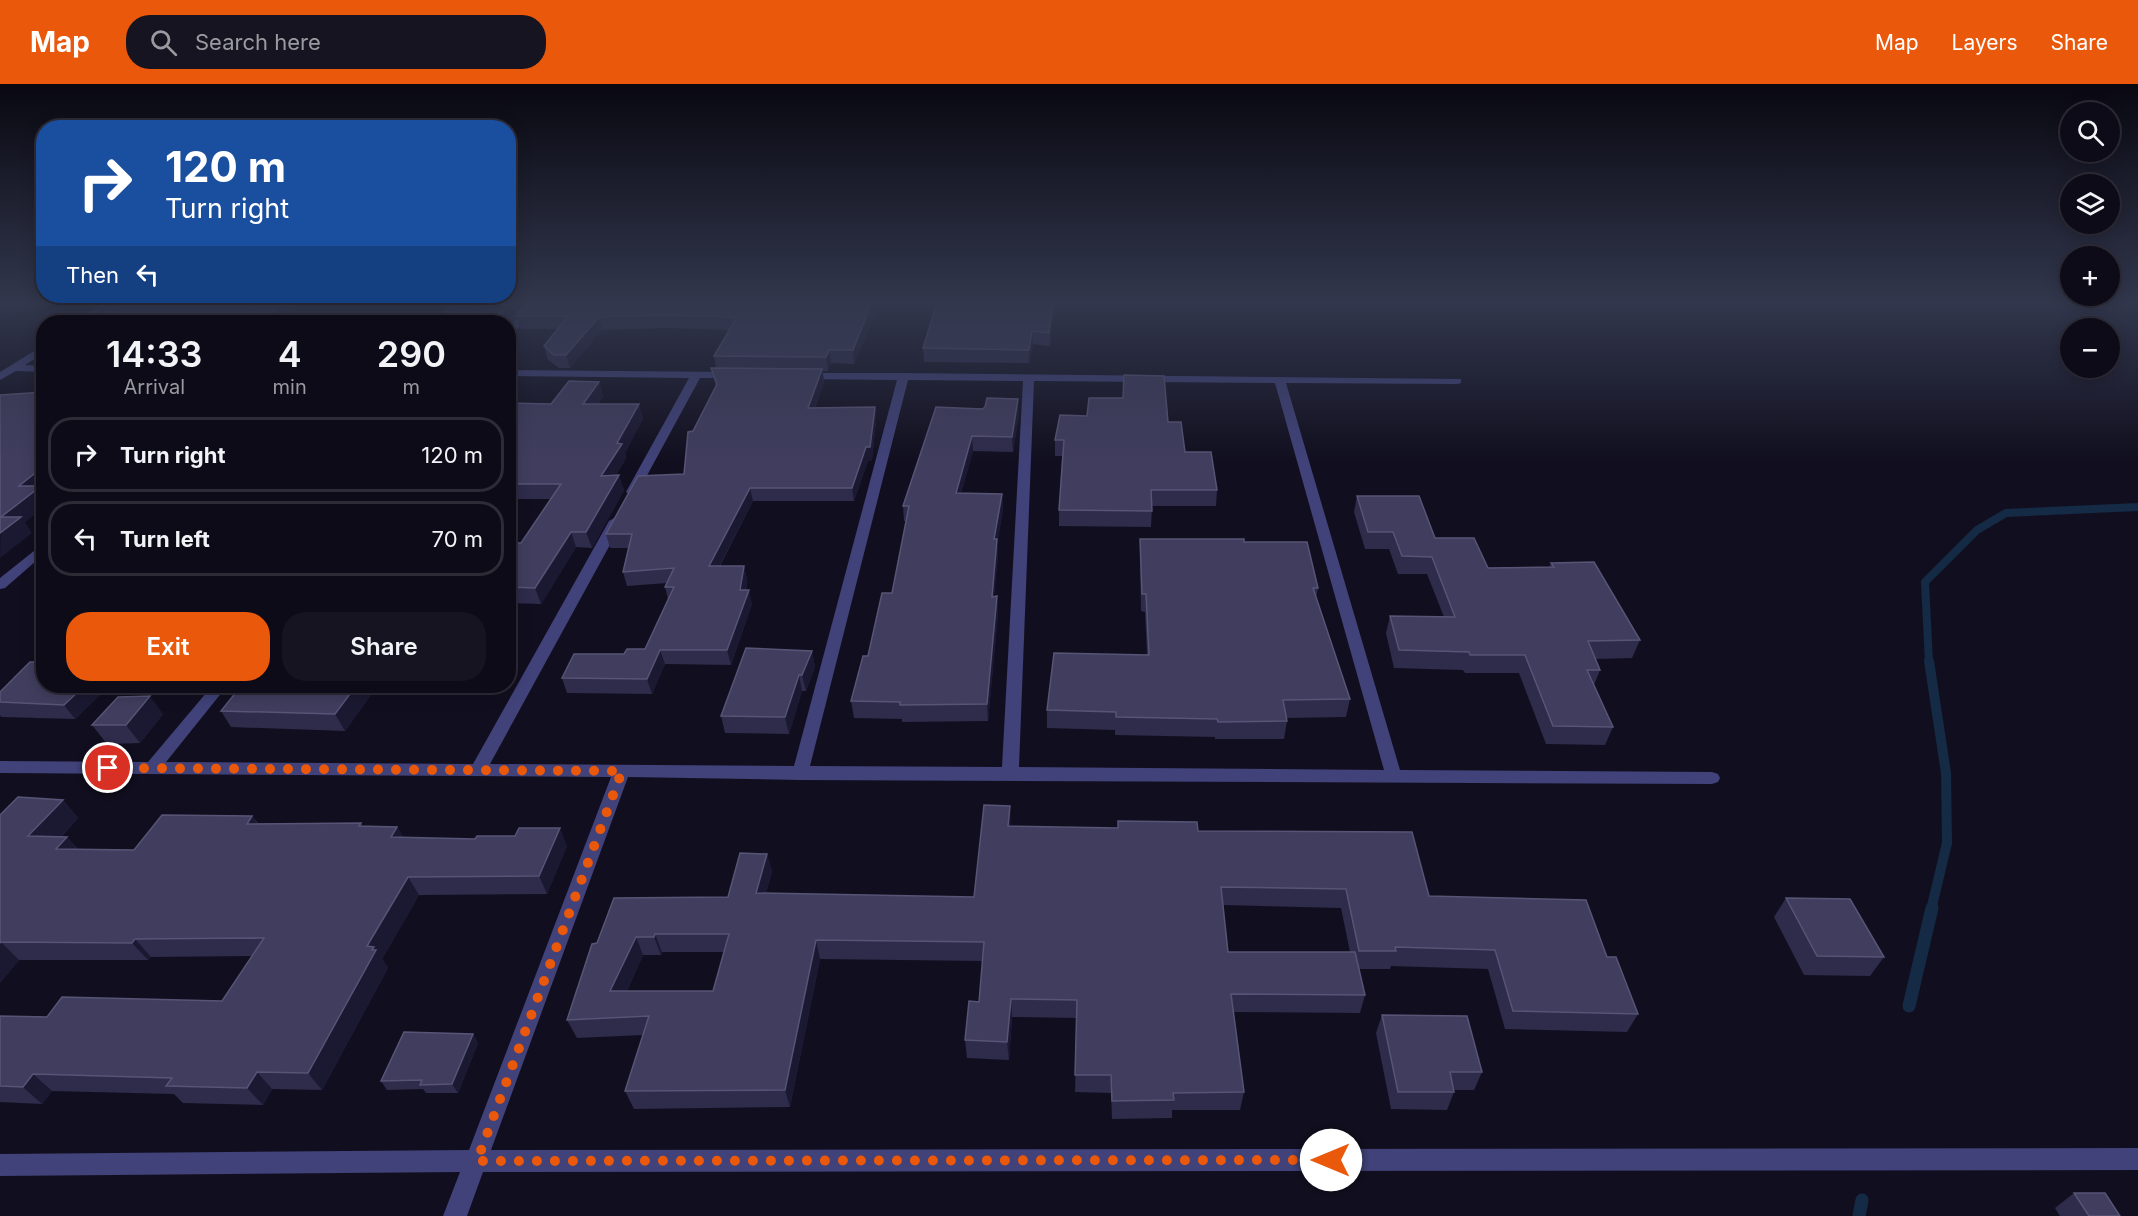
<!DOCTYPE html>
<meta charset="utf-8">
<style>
:root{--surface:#0d0b17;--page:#161420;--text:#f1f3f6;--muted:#9a9ba1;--line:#2d2b36;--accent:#ea580c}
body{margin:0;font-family:Inter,sans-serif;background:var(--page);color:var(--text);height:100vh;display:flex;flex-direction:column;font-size:22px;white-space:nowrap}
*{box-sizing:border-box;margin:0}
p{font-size:20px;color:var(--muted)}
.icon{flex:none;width:33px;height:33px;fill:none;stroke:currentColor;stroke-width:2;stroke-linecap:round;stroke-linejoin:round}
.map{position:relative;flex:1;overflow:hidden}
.details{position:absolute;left:36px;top:231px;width:480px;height:378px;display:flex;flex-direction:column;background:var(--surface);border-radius:24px;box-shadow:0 3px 15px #0003,0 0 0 2px var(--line)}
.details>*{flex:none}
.banner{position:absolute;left:36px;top:36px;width:480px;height:183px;border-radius:24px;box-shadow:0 3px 15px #0003,0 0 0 2px var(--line);background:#1a4fa0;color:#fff;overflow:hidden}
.tools{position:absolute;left:2060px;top:18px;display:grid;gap:12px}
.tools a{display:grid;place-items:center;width:60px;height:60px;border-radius:50%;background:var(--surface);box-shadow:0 3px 15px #0003,0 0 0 2px var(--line);font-size:30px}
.pin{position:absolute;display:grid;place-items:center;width:51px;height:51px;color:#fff;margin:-26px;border:3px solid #fff;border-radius:50%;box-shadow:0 2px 6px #0007}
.me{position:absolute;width:66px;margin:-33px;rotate:270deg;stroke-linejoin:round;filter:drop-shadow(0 0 4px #0008)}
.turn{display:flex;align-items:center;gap:21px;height:126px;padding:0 30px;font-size:27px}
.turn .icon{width:78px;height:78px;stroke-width:2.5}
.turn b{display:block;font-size:42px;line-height:51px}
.then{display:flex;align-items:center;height:57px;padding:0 30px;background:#0003;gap:12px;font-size:22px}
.eta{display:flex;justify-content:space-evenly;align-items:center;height:102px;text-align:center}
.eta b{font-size:36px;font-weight:600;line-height:42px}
.button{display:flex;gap:12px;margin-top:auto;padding:12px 30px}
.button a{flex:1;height:69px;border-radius:24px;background:var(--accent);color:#fff;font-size:24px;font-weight:600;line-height:69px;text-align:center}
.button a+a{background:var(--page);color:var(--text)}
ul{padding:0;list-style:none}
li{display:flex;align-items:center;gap:18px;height:75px;margin:0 12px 9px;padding:0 18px;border:3px solid var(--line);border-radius:24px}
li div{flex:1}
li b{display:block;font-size:22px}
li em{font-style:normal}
header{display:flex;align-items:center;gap:36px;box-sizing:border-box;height:84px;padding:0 30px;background:var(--accent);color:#fff}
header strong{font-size:28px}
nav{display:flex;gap:33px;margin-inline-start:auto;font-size:21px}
.search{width:420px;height:54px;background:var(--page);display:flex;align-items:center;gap:15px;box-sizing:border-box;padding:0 21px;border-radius:24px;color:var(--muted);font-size:22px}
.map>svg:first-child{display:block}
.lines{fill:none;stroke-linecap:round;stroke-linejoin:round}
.stream-far2{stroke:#152a44;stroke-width:8}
.stream-far1{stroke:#152a44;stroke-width:10}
.stream{stroke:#152a44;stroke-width:13}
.minor{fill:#404279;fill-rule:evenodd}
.wall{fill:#2e2b4b;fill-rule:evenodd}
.shaded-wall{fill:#1b1832}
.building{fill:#403d5e;stroke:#575476;stroke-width:1.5;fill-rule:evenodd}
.route{stroke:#ea580c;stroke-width:10;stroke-dasharray:0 18}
</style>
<header>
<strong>Map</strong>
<div class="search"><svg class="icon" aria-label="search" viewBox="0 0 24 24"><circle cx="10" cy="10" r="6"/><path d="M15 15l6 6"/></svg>Search here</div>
<nav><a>Map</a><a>Layers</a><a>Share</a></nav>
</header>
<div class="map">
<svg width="2138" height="1132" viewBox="0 0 2138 1132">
<rect width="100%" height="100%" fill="#110f1f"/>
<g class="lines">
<!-- stream-far2 -->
<polyline class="stream-far2" points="1929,579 1925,498 1977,446 2006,429 2138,423"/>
<!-- stream-far1 -->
<polyline class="stream-far1" points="1929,577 1946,689 1947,759 1931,826"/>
<!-- stream -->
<g class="stream">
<polyline points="1909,922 1932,824"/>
<polyline points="1859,1132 1862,1116"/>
</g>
<!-- minor -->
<g class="minor">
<polygon points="103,218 115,218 87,238 76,238"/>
<polygon points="530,218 541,218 508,255 508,245"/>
<polygon points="44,261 44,269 25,281 44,282 44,288 16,287 0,296 0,288"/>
<polygon points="508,286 731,288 736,291 731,294 700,294 638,408 632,412 626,408 689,294 508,292"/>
<path d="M 904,289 L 1461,295 L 1461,299 L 1457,300 L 1286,299 L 1400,686 L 1712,688 L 1718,690 L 1720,694 L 1718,698 L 1712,700 L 800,696 L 628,693 L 491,1066 L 2138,1064 L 2138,1086 L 483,1088 L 467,1132 L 443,1132 L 460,1088 L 0,1092 L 0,1070 L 469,1066 L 611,693 L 0,689 L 0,677 L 148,678 L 212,602 L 227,602 L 166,678 L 473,680 L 609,437 L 616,433 L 623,437 L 490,680 L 794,682 L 897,296 L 803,295 L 798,292 L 803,289 ZM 908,296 L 1023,297 L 1002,683 L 810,682 ZM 1034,297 L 1275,299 L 1384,686 L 1019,683 Z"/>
<polygon points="44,459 44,470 5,504 0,505 0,494"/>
</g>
</g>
<!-- wall -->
<g class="wall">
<polygon points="303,218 281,238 98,238 95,234 121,219 117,219"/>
<polygon points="528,218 876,218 877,225 854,280 831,279 828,287 823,287 824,298 815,324 875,323 876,336 872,376 868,377 854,417 753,417 720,482 744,482 747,496 746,506 752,520 731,581 665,580 652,610 567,609 562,594 624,570 645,565 668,515 665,503 667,499 627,502 623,488 628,464 610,464 606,450 684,390 693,347 716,303 711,284 716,284 714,272 729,246 667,244 602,246 570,284 559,284 548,276 544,262 558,245 520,245 516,232 508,241 508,238 446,238 443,230 525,220 519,228"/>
<polygon points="935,218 1054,218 1050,262 1033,260 1029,279 924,278 923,264 937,221"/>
<polygon points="599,298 603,312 598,320 643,334 625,369 626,374 616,391 624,406 592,464 576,463 541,520 508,519 508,459 521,459 551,415 508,415 508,319 551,320"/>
<polygon points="982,325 1019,330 1013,368 973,367 961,409 1002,410 1003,426 997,460 998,471 994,512 997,512 998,529 988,637 902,638 902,635 854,634 851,617 892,509 906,437 904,437 903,422"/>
<polygon points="1168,338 1185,368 1217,406 1216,422 1152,422 1151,443 1059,442 1059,426 1062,372 1055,372 1055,356"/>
<polygon points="1357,412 1435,454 1488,484 1549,483 1551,479 1640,556 1632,574 1595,575 1600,586 1594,601 1613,643 1605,661 1546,660 1519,589 1465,589 1463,586 1394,584 1386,549 1390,532 1444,533 1427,490 1398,490 1389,465 1365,465 1354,428"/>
<polygon points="1140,455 1244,458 1318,504 1316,514 1350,615 1346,633 1287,634 1287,637 1284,655 1215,655 1215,653 1115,651 1115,646 1047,644 1047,626 1147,570 1145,528 1141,527 1140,472"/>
<polygon points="812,567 815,583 806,607 802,607 789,650 725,649 721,632"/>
<polygon points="377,602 345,647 231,643 221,627"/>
<polygon points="108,603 75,635 1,633 0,631 0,608"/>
<polygon points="163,630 140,659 107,660 92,641"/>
<polygon points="63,716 78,734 61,753 67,753 78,765 134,766 252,732 258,739 361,739 363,742 397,743 403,753 567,762 547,810 419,811 382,875 388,884 322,1006 272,1005 263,1021 183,1019 174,1010 52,1007 42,1020 0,1018 0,932 47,933 222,917 252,872 151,873 148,876 19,876 0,899 0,731"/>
<path d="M 1011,742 L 1198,747 L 1429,812 L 1607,873 L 1638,930 L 1627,948 L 1505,945 L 1488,885 L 1391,882 L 1390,885 L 1359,885 L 1365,911 L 1360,929 L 1233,928 L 1244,1008 L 1240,1026 L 1172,1026 L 1172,1034 L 1112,1035 L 1111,1009 L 1075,1008 L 1077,934 L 1012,933 L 1009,976 L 967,974 L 965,956 L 979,918 L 983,877 L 820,875 L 790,1023 L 634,1025 L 625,1007 L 643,951 L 577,954 L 567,936 L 597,859 L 728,813 L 767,770 L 772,788 L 766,809 L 974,813 ZM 1223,821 L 1341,824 L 1350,868 L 1228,868 ZM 662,868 L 724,868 L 713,907 L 627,907 L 643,871 L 661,871 Z"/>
<polygon points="1786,814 1884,873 1870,892 1804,891 1774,833"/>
<polygon points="1382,931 1482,988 1474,1006 1454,1006 1454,1008 1447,1026 1391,1025 1376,949"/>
<polygon points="473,950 478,959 458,1009 426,1009 423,1005 387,1006 381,997"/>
<polygon points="2074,1109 2120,1132 2060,1132 2055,1124"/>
</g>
<!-- shaded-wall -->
<g class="shaded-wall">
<polygon points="8,218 35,218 0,240 0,223"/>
<polygon points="284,218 303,218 281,238 268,238 266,234"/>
<polygon points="510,218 525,218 525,220 508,241 508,238 504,238 501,230"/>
<polygon points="872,218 876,218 877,225 854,280 853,266"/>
<polygon points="1053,218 1054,218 1054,222 1050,262 1049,249"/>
<polygon points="599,233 602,246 570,284 566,271"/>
<polygon points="1032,247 1033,260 1029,279 1029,266"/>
<polygon points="829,266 831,279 828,287 826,273"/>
<polygon points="822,285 824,298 810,337 808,324"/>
<polygon points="599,298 603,312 587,334 583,320"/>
<polygon points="1018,315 1019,330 1013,368 1012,353"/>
<polygon points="639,320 643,334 625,369 626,374 606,407 601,392 617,359"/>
<polygon points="875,323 876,336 872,376 868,377 854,417 852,404"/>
<polygon points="972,352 973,367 957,425 956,409"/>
<polygon points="44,382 44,424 25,438 32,449 0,474 1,433 19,402"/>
<polygon points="619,391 624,406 592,464 586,448"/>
<polygon points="750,404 753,417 712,496 709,482"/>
<polygon points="1002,410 1003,426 997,460 998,471 992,529 992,513 994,455"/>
<polygon points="571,448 576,463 541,520 535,504"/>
<polygon points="744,482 747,496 743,520 740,506"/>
<polygon points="749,506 752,520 731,581 727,566"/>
<polygon points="997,512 998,529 988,637 987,620"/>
<polygon points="660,566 665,580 652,610 647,595"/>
<polygon points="812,567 815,583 806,607 802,591"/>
<polygon points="799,591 802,607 789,650 785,633"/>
<polygon points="84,602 106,602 108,603 75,635 64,621"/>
<polygon points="356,602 377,602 345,647 335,630"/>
<polygon points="150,612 163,630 140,659 126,641"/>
<polygon points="63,716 78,734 44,770 28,752"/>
<polygon points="1010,722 1011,740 1009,761 1008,742"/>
<polygon points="252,732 265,750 247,740"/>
<polygon points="397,743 408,761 391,753"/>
<polygon points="560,744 567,762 547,810 539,792"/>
<polygon points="67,753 83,771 56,765"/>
<polygon points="767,770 772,788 761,827 756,809"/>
<polygon points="408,793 419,811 382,875 388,884 322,1006 308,989 367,862"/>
<polygon points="655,850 662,868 661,871 654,853"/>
<polygon points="636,853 643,871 619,925 610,907"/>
<polygon points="135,855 151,873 148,876 132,859"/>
<polygon points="816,856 820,875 790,1023 785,1006"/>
<polygon points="1,858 19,876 0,899 0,859"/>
<polygon points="1011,915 1012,933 1009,976 1007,958"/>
<polygon points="473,950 478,959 458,1009 452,1000"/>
<polygon points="257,988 272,1005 263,1021 247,1004"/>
<polygon points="33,990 52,1007 42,1020 23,1003"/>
</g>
<!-- building -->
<g class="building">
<polygon points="0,218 8,218 0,223"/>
<polygon points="121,218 284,218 266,234 95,234"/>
<polygon points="455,218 511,218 501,230 443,230"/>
<polygon points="528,218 872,218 853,266 829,266 826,273 714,272 737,233 663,231 599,233 566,271 554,271 544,262 568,232 516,232"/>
<polygon points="937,218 1053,218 1049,249 1032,247 1029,266 923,264"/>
<polygon points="711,284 822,285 808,324 875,323 870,363 866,363 852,404 750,404 709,482 744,482 740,506 749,506 727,566 660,566 647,595 562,594 574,570 624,570 627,565 645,565 674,503 665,503 674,484 623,488 632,450 606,450 638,392 684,390 688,348 693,347 717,300"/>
<polygon points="1124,291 1164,292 1168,338 1181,338 1185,368 1211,368 1217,406 1151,406 1152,427 1059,426 1064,356 1055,356 1060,331 1087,332 1089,314 1123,314"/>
<polygon points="569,297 599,298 583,320 639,320 617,359 622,360 601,392 619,391 586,448 571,448 535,504 508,503 508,459 521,459 561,400 508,400 508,319 551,320"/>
<polygon points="44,308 44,382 19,402 41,402 1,433 21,433 0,449 0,311"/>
<polygon points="987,314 1018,315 1012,353 972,352 956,409 1002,410 994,455 997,455 992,513 997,512 987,620 900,621 900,618 851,617 863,572 868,572 882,509 892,509 909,422 903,422 936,323 982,325 985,323"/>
<polygon points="1357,412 1419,412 1435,454 1474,454 1488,484 1554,483 1551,479 1594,478 1640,556 1588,557 1600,586 1587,586 1613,643 1553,642 1525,571 1470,571 1469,568 1399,566 1390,532 1455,533 1432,473 1402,472 1393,448 1368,448"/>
<polygon points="1140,455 1244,455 1244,458 1307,458 1318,504 1313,504 1350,615 1283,616 1287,637 1218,638 1217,635 1116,633 1116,628 1047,626 1054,569 1149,571 1146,510 1142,510"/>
<polygon points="746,564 812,567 802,591 799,591 785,633 721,632"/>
<polygon points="30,578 44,578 44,602 84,602 64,621 0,618 0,608"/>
<polygon points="241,602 356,602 335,630 221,627"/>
<polygon points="150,612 126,641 92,641 118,613"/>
<polygon points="18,713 63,716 28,752 67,753 56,765 134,766 162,731 252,732 247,740 361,739 359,742 397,743 391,753 475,755 477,752 515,752 519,744 560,744 539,792 408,793 367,862 374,863 372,866 376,866 308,989 257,988 247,1004 166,1002 172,994 33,990 23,1003 0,1002 0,932 47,933 62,913 222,917 264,854 135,855 132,859 1,858 0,859 0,731"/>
<path d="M 984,721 L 1010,722 L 1008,742 L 1118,744 L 1118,737 L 1197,738 L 1198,747 L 1412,748 L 1429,812 L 1586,816 L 1607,873 L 1616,873 L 1638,930 L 1513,927 L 1495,866 L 1395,863 L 1396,867 L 1359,867 L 1346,805 L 1221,803 L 1228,868 L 1355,868 L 1365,911 L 1231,910 L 1244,1008 L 1173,1009 L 1174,1016 L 1112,1017 L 1111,991 L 1075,991 L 1077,916 L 1011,915 L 1007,958 L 965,956 L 969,917 L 979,918 L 984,858 L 816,856 L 785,1006 L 625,1007 L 649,932 L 567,936 L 592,860 L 597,859 L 614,814 L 728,813 L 740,769 L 767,770 L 756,809 L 974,813 ZM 655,850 L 729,850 L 713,907 L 610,907 L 636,853 L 654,853 Z"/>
<polygon points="1786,814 1850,815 1884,873 1817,872"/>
<polygon points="1382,931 1467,932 1482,988 1450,988 1454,1008 1398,1008"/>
<polygon points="404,948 473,950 452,1000 420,1001 422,996 381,997"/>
<polygon points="2074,1109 2105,1109 2120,1132 2089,1132"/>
</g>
<!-- sky -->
<linearGradient id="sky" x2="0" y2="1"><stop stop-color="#090811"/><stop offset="0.58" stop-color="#32374d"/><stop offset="1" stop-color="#32374d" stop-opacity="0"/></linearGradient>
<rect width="2138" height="377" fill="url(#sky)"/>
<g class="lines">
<!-- route -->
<polyline class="route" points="108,684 622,687 477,1077 1331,1076"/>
</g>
</svg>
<div class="tools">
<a><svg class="icon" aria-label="search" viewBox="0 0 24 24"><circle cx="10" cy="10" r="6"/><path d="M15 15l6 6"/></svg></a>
<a><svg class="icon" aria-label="layers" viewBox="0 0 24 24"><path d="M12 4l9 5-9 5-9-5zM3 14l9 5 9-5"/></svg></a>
<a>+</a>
<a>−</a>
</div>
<div class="pin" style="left:108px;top:684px;background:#d93025"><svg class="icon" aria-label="arrive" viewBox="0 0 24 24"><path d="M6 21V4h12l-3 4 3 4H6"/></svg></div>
<svg class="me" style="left:1331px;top:1076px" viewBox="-20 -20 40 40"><circle r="19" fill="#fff"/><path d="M0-13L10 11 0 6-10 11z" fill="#ea580c"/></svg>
<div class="banner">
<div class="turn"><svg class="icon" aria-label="right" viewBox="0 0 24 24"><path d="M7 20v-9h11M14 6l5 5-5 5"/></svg><div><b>120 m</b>Turn right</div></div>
<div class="then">Then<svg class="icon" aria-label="left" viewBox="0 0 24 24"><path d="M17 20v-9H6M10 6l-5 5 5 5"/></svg></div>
</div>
<section class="details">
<div class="eta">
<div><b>14:33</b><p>Arrival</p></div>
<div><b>4</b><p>min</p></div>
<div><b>290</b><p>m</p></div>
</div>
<ul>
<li><svg class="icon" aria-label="right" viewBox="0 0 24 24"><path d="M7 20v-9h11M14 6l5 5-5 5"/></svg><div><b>Turn right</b></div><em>120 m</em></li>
<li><svg class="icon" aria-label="left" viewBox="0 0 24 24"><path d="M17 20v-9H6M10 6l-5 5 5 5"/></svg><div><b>Turn left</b></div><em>70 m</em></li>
</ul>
<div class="button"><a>Exit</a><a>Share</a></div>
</section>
</div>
